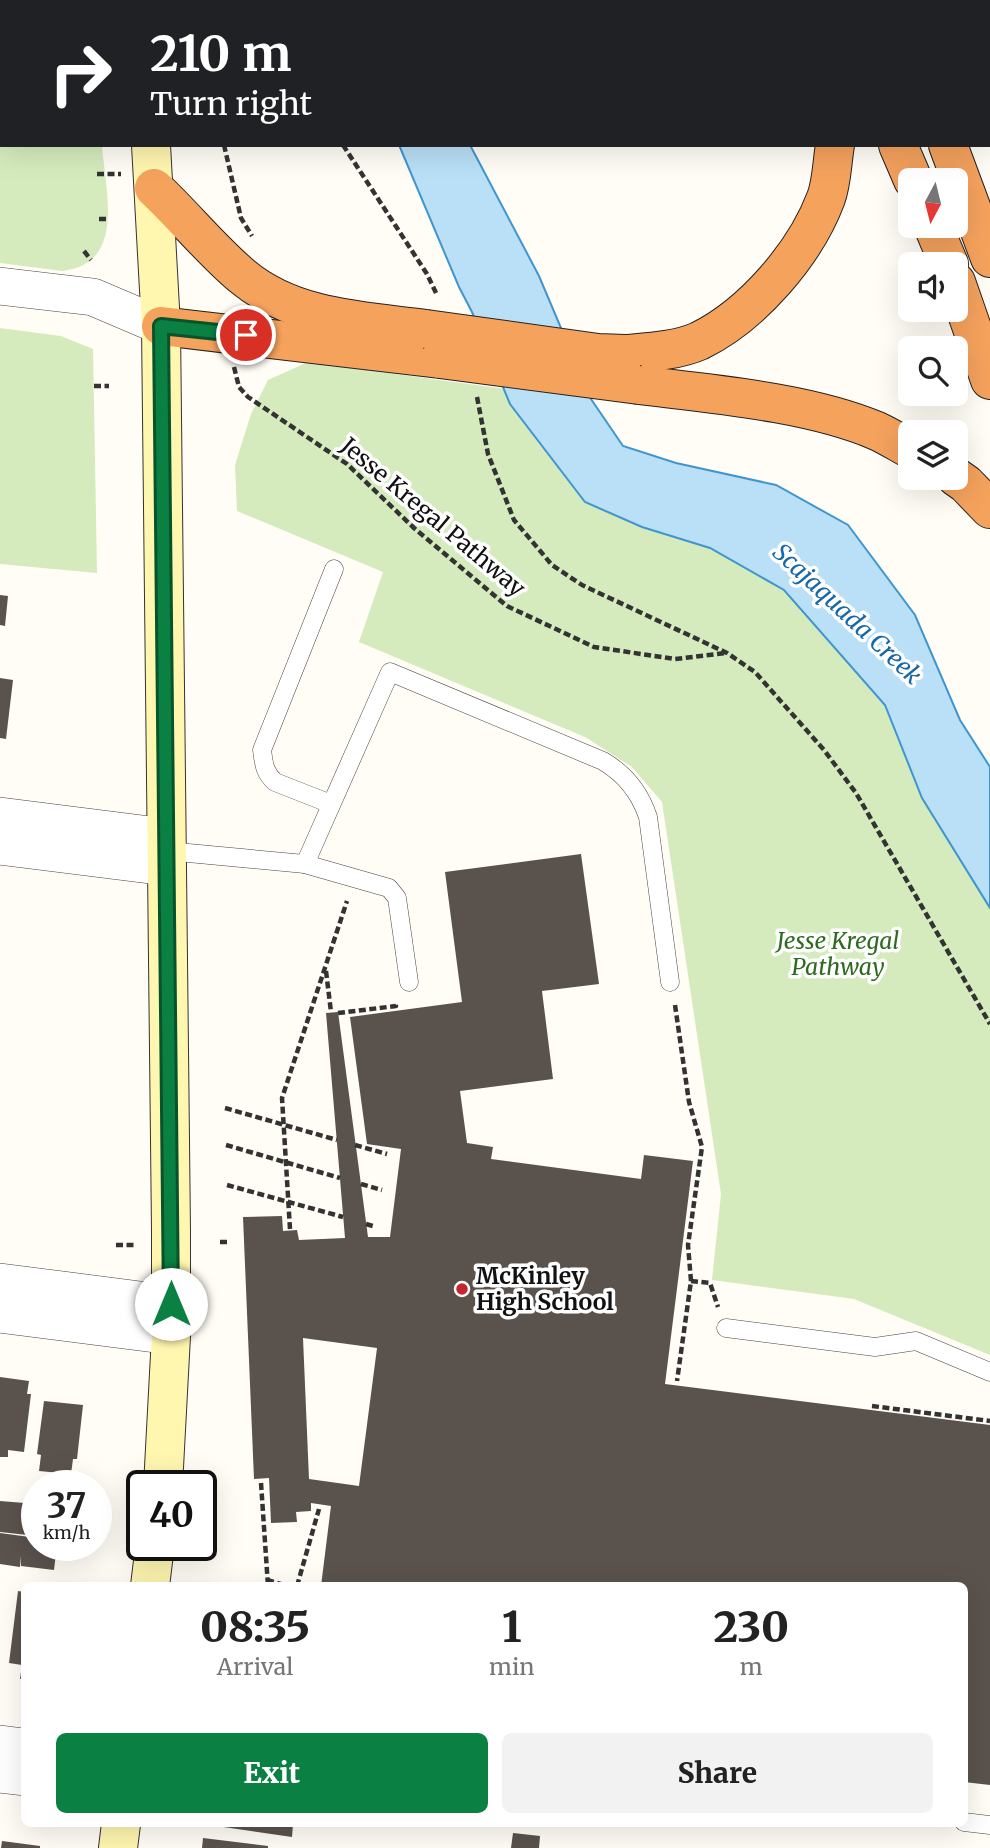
<!DOCTYPE html>
<style>
:root{--surface:#fff;--page:#f2f2f2;--text:#222;--muted:#767676;--accent:#0b8043}
body{margin:0;font-family:Merriweather,serif;background:var(--page);color:var(--text);height:100vh;display:flex;flex-direction:column;font-size:26px;white-space:nowrap}
*{box-sizing:border-box;margin:0}
p{font-size:23px;color:var(--muted)}
.icon{flex:none;width:38px;height:38px;fill:none;stroke:currentColor;stroke-width:2;stroke-linecap:round;stroke-linejoin:round}
.map{position:relative;flex:1;overflow:hidden}
.details{position:absolute;left:21px;top:1582px;width:947px;height:245px;display:flex;flex-direction:column;background:var(--surface);border-radius:10px;box-shadow:0 7px 28px #0002}
.details>*{flex:none}
.top-card{position:absolute;left:0px;top:0px;width:990px;height:147px;box-shadow:0 7px 28px #0002;background:#202124;color:#fff;overflow:hidden}
.needle{width:46px;rotate:187deg}
.tools{position:absolute;left:898px;top:168px;display:grid;gap:14px}
.tools a{display:grid;place-items:center;width:70px;height:70px;border-radius:10px;background:var(--surface);box-shadow:0 7px 28px #0002;font-size:35px}
.speed{position:absolute;left:21px;top:1470px;display:flex;gap:14px;font-size:35px;font-weight:700;text-align:center}
.speed>*{display:grid;place-content:center;width:91px;height:91px;border-radius:50%;background:var(--surface);box-shadow:0 7px 28px #0002;line-height:1}
.speed small{font-size:18px;font-weight:400}
.speed .limit{border:4px solid #111;border-radius:10px;background:#fff;color:#111}
.pin{position:absolute;display:grid;place-items:center;width:60px;height:60px;color:#fff;margin:-30px;border:4px solid #fff;border-radius:50%;box-shadow:0 2px 7px #0007}
.me{position:absolute;width:77px;margin:-38px;rotate:0deg;stroke-linejoin:round;filter:drop-shadow(0 0 5px #0008)}
.turn{display:flex;align-items:center;gap:24px;height:147px;padding:0 35px;font-size:32px}
.turn .icon{width:91px;height:91px;stroke-width:2.5}
.turn b{display:block;font-size:49px;line-height:60px}
.eta{display:flex;justify-content:space-evenly;align-items:center;height:119px;text-align:center}
.eta b{font-size:42px;font-weight:800;line-height:49px}
.button{display:flex;gap:14px;margin-top:auto;padding:14px 35px}
.button a{flex:1;height:80px;border-radius:10px;background:var(--accent);color:#fff;font-size:28px;font-weight:800;line-height:80px;text-align:center}
.button a+a{background:var(--page);color:var(--text)}
.map>svg:first-child{display:block}
.green{fill:#d5ebbd}
.water{fill:#b9e0f7;stroke:#3f96cf;stroke-width:2}
.building{fill:#5a524d;fill-rule:evenodd}
.lines{fill:none;stroke-linecap:round;stroke-linejoin:round}
.lane-casing{stroke:#444;stroke-width:19}
.street-casing{stroke:#444;stroke-width:38}
.secondary-casing{stroke:#333;stroke-width:40}
.highway-casing{stroke:#222;stroke-width:40}
.path{stroke:#333;stroke-width:4.5;stroke-dasharray:7 3.5;stroke-linecap:butt}
.lane{stroke:#fff;stroke-width:18}
.street{stroke:#fff;stroke-width:37}
.secondary{stroke:#fff6b0;stroke-width:38}
.highway{stroke:#f5a25d;stroke-width:38}
.highway-bridge-casing{stroke:#222;stroke-width:40;stroke-linecap:butt}
.highway-bridge{stroke:#f5a25d;stroke-width:38}
.route-casing{stroke:#07532c;stroke-width:18}
.route{stroke:#0b8043;stroke-width:12}
.poi-dot{fill:#c4262e;stroke:#fff;stroke-width:2.5}
.labels{text-anchor:middle;stroke-width:7;stroke-linejoin:round;paint-order:stroke}
.street-label{font-size:23px;fill:#111;stroke:#fff}
.park-label{font-size:23px;font-style:italic;fill:#2f6b1f;stroke:#fff}
.poi-label{font-size:23px;font-weight:bold;fill:#111;stroke:#fff;text-anchor:start}
.water-label{font-size:24px;font-style:italic;fill:#1768a6;stroke:#fff}
</style>
<div class="map">
<svg width="990" height="1848" viewBox="0 0 990 1848">
<rect width="100%" height="100%" fill="#fffdf5"/>
<!-- green -->
<g class="green">
<path d="M 0,0 L 90,0 L 90,2 L 2,2 L 2,145 L 102,145 C 105,190 127,264 62,271 L 0,263 Z"/>
<polygon points="0,328 61,336 93,349 97,573 0,564"/>
<polygon points="308,362 505,389 585,502 642,527 710,548 784,590 885,705 922,798 990,908 990,1355 854,1299 712,1280 721,1194 662,802 632,767 585,737 359,642 383,572 237,511 235,465 251,414 268,380"/>
</g>
<!-- water -->
<polygon class="water" points="399,145 470,145 539,276 591,399 623,446 676,463 776,485 848,525 915,615 960,720 990,767 990,908 922,798 885,705 784,590 710,548 642,527 585,502 510,404 472,312 459,287"/>
<!-- building -->
<g class="building">
<polygon points="0,595 8,596 5,626 0,625"/>
<polygon points="0,678 13,680 6,739 0,738"/>
<path d="M 581,854 L 599,984 L 542,991 L 553,1079 L 460,1091 L 467,1143 L 493,1147 L 491,1159 L 641,1179 L 644,1155 L 693,1161 L 665,1384 L 990,1425 L 990,1785 L 964,1782 L 964,1586 L 321,1586 L 331,1506 L 311,1503 L 311,1511 L 296,1512 L 297,1522 L 271,1523 L 269,1478 L 254,1479 L 243,1217 L 282,1216 L 283,1231 L 297,1230 L 299,1240 L 345,1238 L 326,1013 L 338,1012 L 368,1237 L 390,1237 L 401,1149 L 367,1144 L 350,1017 L 462,1002 L 445,872 ZM 303,1338 L 377,1348 L 359,1486 L 309,1479 Z"/>
<polygon points="0,1377 29,1381 27,1394 31,1394 24,1452 8,1450 8,1457 0,1457"/>
<polygon points="44,1401 83,1405 77,1459 73,1459 71,1474 39,1471 41,1455 37,1454"/>
<polygon points="0,1501 37,1504 37,1536 0,1532"/>
<polygon points="0,1533 37,1538 37,1545 57,1545 54,1570 21,1566 21,1556 20,1567 0,1564"/>
<polygon points="18,1591 24,1592 24,1679 20,1679 22,1665 9,1663"/>
<polygon points="203,1824 293,1824 292,1837"/>
<polygon points="513,1833 540,1836 539,1848 511,1848"/>
<polygon points="203,1838 268,1846 268,1848 202,1848"/>
<polygon points="2,1841 40,1846 40,1848 1,1848"/>
</g>
<g class="lines">
<defs>
<g id="lane">
<path d="M 331,804 L 275,782 C 264,772 264,764 262,750 L 334,569"/>
<polyline points="167,851 305,864 389,888 397,898 409,982"/>
<path d="M 305,864 L 390,672 L 603,761 C 625,774 640,793 648,817 L 670,982"/>
<polyline points="726,1328 875,1347 916,1341 990,1372"/>
<polyline points="964,1822 990,1825"/>
</g>
<g id="street">
<polyline points="0,286 93,297 161,326"/>
<polyline points="0,816 166,837"/>
<polyline points="0,846 166,867"/>
<polyline points="0,1282 171,1304"/>
<polyline points="0,1314 171,1336"/>
<polyline points="0,1744 24,1747"/>
<polyline points="0,1774 24,1777"/>
</g>
<g id="secondary">
<polyline points="136,0 136,2"/>
<polyline points="151,145 161,326 171,1231 171,1336 163,1486"/>
<polyline points="150,1586 155,1545"/>
<polyline points="118,1848 121,1824"/>
</g>
<g id="highway">
<polyline points="818,0 819,2"/>
<polyline points="872,0 873,2"/>
<polyline points="898,145 913,180"/>
<polyline points="948,145 990,258"/>
<path d="M 154,188 C 184,216 211,250 242,276 C 293,319 364,321 426,329"/>
<polyline points="933,226 949,264"/>
<polyline points="956,282 990,380"/>
<polyline points="161,326 440,359"/>
<path d="M 625,354 C 649,352 676,351 699,341 C 752,315 805,254 826,198 C 832,182 832,162 835,145"/>
<path d="M 639,385 C 712,394 809,402 877,431 C 888,436 899,443 910,449"/>
<polyline points="956,477 966,484 990,509"/>
</g>
</defs>
<!-- lane casing -->
<use href="#lane" class="lane-casing"/>
<!-- street casing -->
<use href="#street" class="street-casing"/>
<!-- secondary casing -->
<use href="#secondary" class="secondary-casing"/>
<!-- highway casing -->
<use href="#highway" class="highway-casing"/>
<!-- path -->
<g class="path">
<polyline points="195,0 195,2"/>
<polyline points="278,0 279,2"/>
<polyline points="224,145 241,218 252,236"/>
<polyline points="343,145 427,274 437,295"/>
<polyline points="97,174 121,174"/>
<polyline points="99,219 107,219"/>
<polyline points="84,251 91,260"/>
<polyline points="234,367 239,387 248,397 347,464 414,528 507,606 594,647 675,659 726,653"/>
<polyline points="94,386 109,386"/>
<polyline points="477,397 488,454 514,520 552,565 582,585 727,653 755,672 824,750 856,793 990,1024"/>
<polyline points="326,971 331,1012"/>
<polyline points="675,1005 689,1102 702,1147 688,1245 691,1281 677,1381"/>
<polyline points="338,1013 396,1006 395,1002"/>
<polyline points="225,1108 337,1140"/>
<polyline points="226,1145 340,1178"/>
<polyline points="355,1145 387,1154"/>
<polyline points="361,1184 382,1190"/>
<polyline points="227,1185 343,1217"/>
<polyline points="366,1224 376,1227"/>
<polyline points="290,1229 282,1098 347,901"/>
<polyline points="220,1242 229,1242"/>
<polyline points="116,1245 134,1245"/>
<polyline points="691,1281 710,1283 718,1307"/>
<polyline points="872,1406 990,1421"/>
<polyline points="261,1483 268,1586"/>
<polyline points="267,1580 288,1586"/>
<polyline points="297,1586 319,1509"/>
</g>
<!-- lane -->
<use href="#lane" class="lane"/>
<!-- street -->
<use href="#street" class="street"/>
<!-- secondary -->
<use href="#secondary" class="secondary"/>
<!-- highway -->
<use href="#highway" class="highway"/>
<defs>
<g id="highway-bridge">
<polyline points="426,329 598,353 625,354"/>
<polyline points="440,359 639,385"/>
</g>
</defs>
<!-- highway-bridge casing -->
<use href="#highway-bridge" class="highway-bridge-casing"/>
<!-- highway-bridge -->
<use href="#highway-bridge" class="highway-bridge"/>
</g>
<g class="lines">
<defs>
<polyline id="route" points="171,1304 161,326 246,335"/>
</defs>
<!-- route casing -->
<use href="#route" class="route-casing"/>
<!-- route -->
<use href="#route" class="route"/>
</g>
<!-- markers -->
<circle class="poi-dot" cx="462" cy="1289" r="7"/>
<g class="labels">
<!-- street labels -->
<g class="street-label">
<text transform="translate(433 517) rotate(40)" y="8">Jesse Kregal Pathway</text>
</g>
<!-- park labels -->
<g class="park-label">
<text x="838" y="949">Jesse Kregal<tspan x="838" dy="26">Pathway</tspan></text>
</g>
<!-- poi labels -->
<g class="poi-label">
<text x="476" y="1284">McKinley<tspan x="476" dy="26">High School</tspan></text>
</g>
<!-- water labels -->
<g class="water-label">
<text transform="translate(847 614) rotate(43)" y="8">Scajaquada Creek</text>
</g>
</g>
</svg>
<div class="tools">
<a><svg class="needle" viewBox="-14 -14 28 28"><path d="M0-13l5 13h-10z" fill="#e53935"/><path d="M0 13l5-13h-10z" fill="#767676"/></svg></a>
<a><svg class="icon" aria-label="sound" viewBox="0 0 24 24"><path d="M4 9h4l5-4v14l-5-4H4zM17 9q2 3 0 6"/></svg></a>
<a><svg class="icon" aria-label="search" viewBox="0 0 24 24"><circle cx="10" cy="10" r="6"/><path d="M15 15l6 6"/></svg></a>
<a><svg class="icon" aria-label="layers" viewBox="0 0 24 24"><path d="M12 4l9 5-9 5-9-5zM3 14l9 5 9-5"/></svg></a>
</div>
<div class="speed"><div>37<small>km/h</small></div><div class="limit">40</div></div>
<div class="pin" style="left:246px;top:335px;background:#d93025"><svg class="icon" aria-label="arrive" viewBox="0 0 24 24"><path d="M6 21V4h12l-3 4 3 4H6"/></svg></div>
<svg class="me" style="left:171px;top:1304px" viewBox="-20 -20 40 40"><circle r="19" fill="#fff"/><path d="M0-13L10 11 0 6-10 11z" fill="#0b8043"/></svg>
<div class="top-card">
<div class="turn"><svg class="icon" aria-label="right" viewBox="0 0 24 24"><path d="M7 20v-9h11M14 6l5 5-5 5"/></svg><div><b>210 m</b>Turn right</div></div>
</div>
<section class="details">
<div class="eta">
<div><b>08:35</b><p>Arrival</p></div>
<div><b>1</b><p>min</p></div>
<div><b>230</b><p>m</p></div>
</div>
<div class="button"><a>Exit</a><a>Share</a></div>
</section>
</div>
